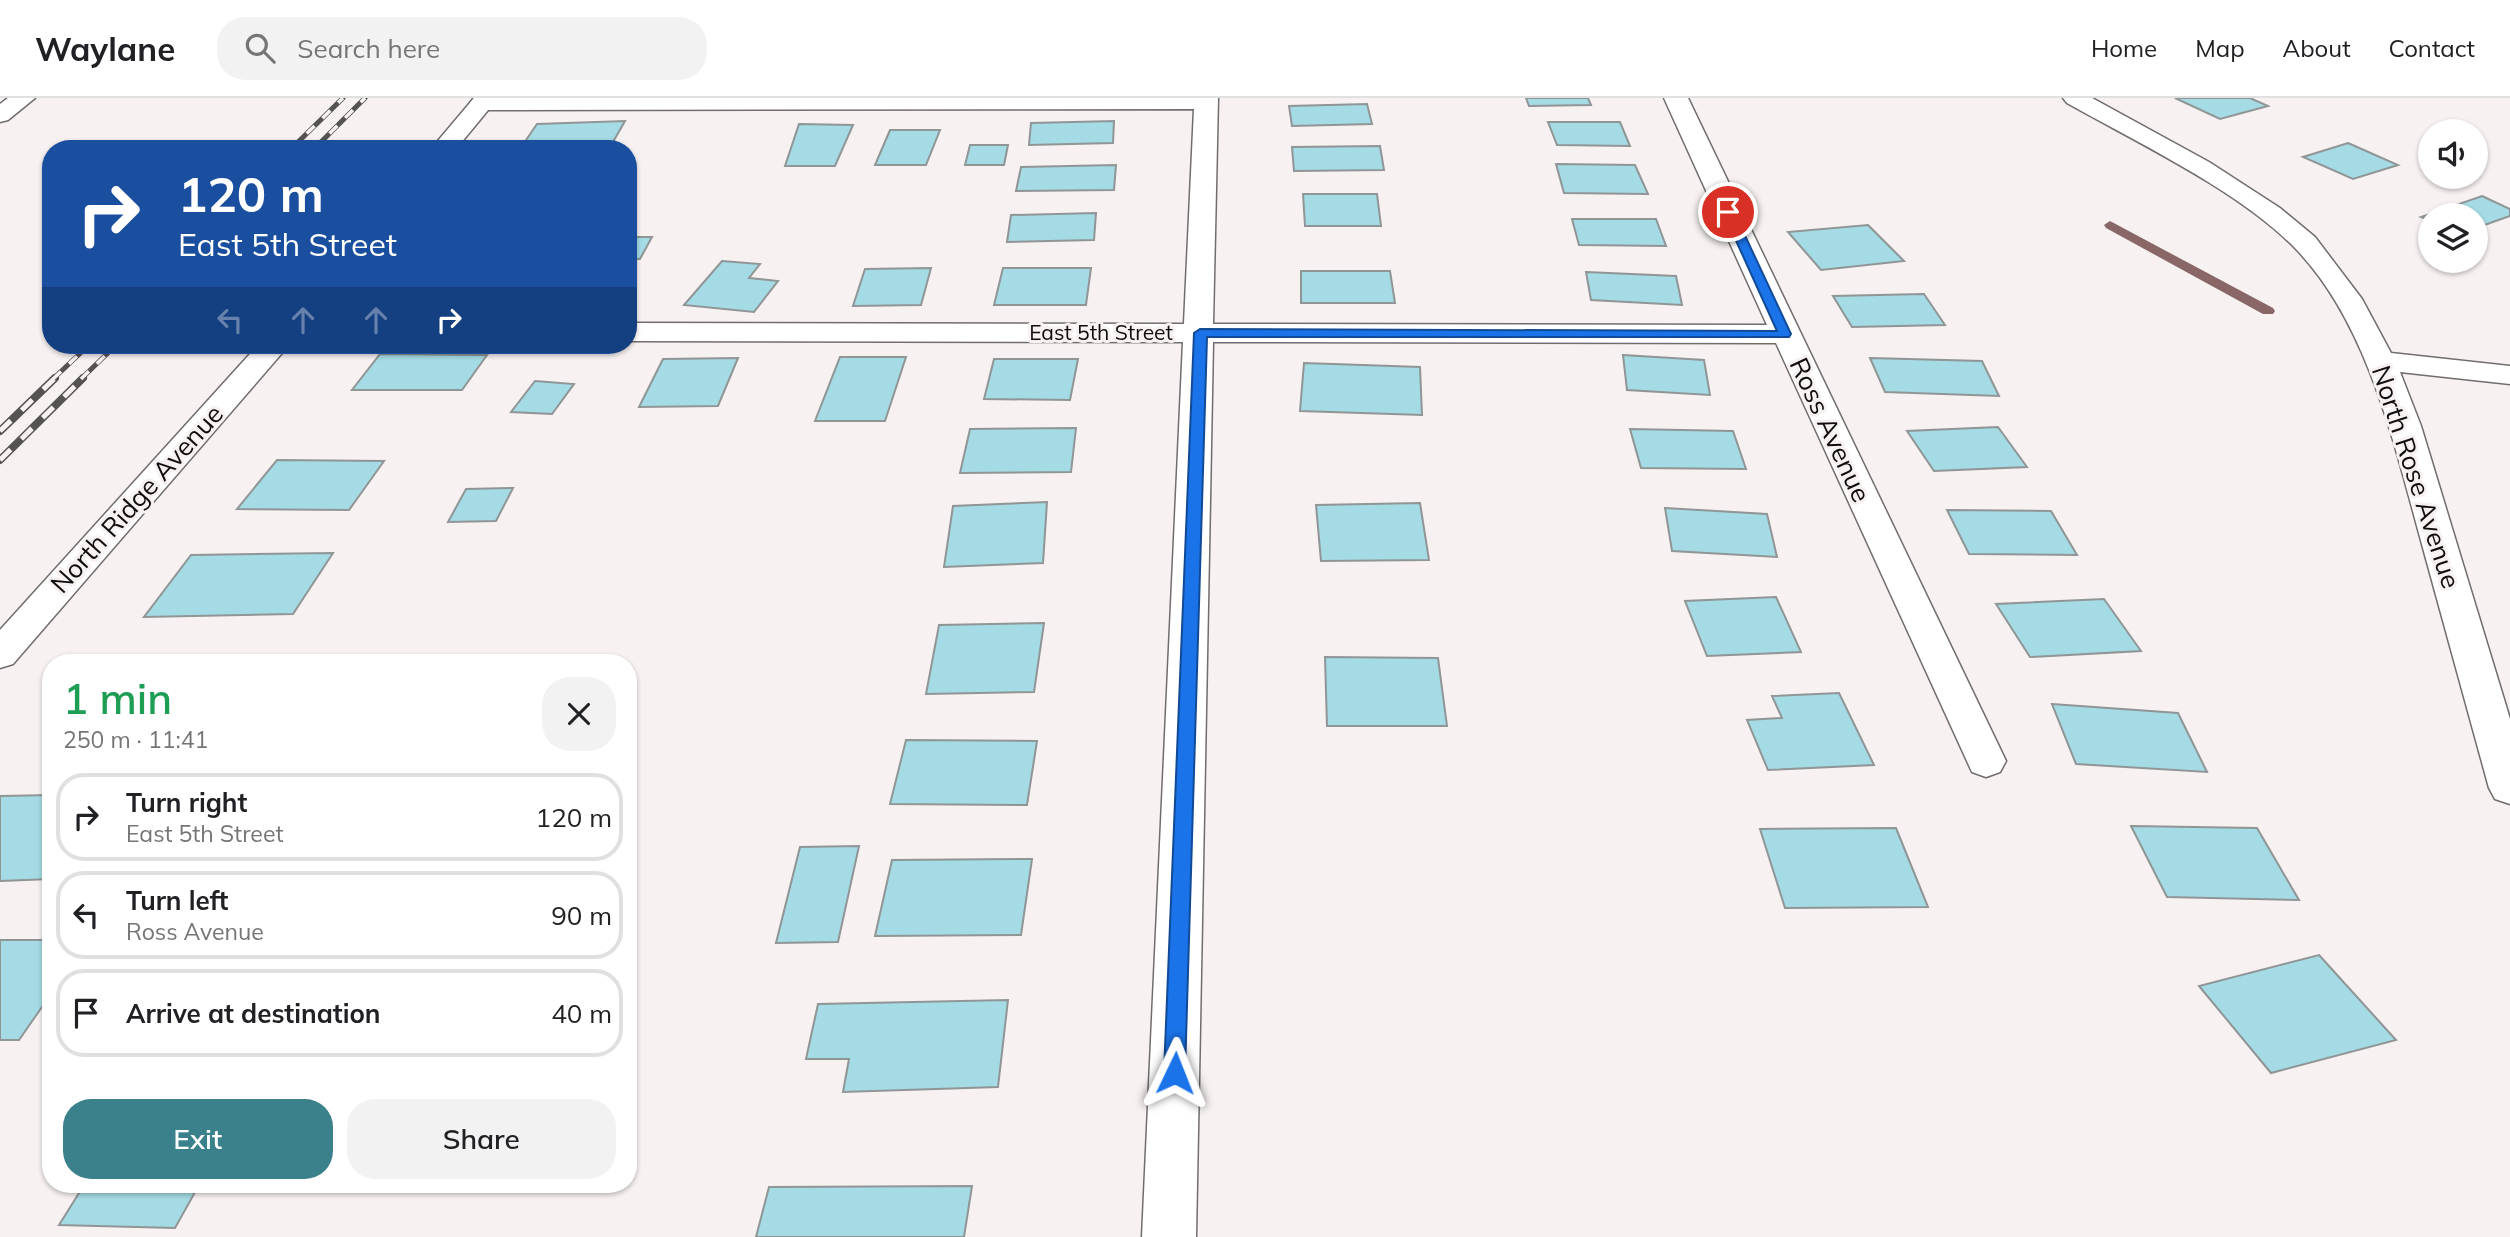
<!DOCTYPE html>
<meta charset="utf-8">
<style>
:root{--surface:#fff;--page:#f2f2f2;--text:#202124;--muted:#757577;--line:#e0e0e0;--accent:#3a818c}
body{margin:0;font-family:Mulish,sans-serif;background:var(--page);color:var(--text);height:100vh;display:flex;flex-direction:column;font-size:26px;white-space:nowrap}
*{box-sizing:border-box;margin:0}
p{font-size:23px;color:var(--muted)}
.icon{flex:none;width:38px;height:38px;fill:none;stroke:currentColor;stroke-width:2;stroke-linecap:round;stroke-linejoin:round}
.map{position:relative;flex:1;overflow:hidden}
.panel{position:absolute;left:42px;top:556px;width:595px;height:539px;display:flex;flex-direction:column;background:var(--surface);border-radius:28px;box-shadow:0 2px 5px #0004}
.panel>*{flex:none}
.top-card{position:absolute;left:42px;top:42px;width:595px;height:214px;border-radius:28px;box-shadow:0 2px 5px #0004;background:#1a4fa0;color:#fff;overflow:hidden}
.fabs{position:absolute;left:2418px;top:21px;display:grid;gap:14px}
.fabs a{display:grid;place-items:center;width:70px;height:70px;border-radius:50%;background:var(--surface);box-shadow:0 2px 5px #0004;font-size:35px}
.pin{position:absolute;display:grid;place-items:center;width:60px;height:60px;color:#fff;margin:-30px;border:4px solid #fff;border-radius:50%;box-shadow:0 2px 7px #0007}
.me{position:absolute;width:77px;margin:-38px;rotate:2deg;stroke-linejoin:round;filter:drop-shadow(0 0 5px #0008)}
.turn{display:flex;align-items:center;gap:24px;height:147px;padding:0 21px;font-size:32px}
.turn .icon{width:91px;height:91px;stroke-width:2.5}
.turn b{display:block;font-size:49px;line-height:60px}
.lanes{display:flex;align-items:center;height:66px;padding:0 21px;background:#0003;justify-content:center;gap:35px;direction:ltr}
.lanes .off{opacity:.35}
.round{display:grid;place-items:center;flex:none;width:74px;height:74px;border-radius:28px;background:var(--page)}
.head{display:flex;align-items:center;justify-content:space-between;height:119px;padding:0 21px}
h1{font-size:42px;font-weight:600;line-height:52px;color:#1e9e55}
.button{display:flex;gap:14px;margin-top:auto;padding:14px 21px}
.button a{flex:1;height:80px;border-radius:28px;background:var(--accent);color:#fff;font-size:28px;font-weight:600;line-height:80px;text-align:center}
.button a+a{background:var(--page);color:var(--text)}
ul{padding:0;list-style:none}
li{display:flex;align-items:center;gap:21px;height:88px;margin:0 14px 10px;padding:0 7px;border:4px solid var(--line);border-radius:28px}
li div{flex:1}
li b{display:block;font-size:26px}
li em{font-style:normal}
header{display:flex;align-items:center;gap:42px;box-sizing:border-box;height:98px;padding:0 35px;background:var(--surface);border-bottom:2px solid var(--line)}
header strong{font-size:33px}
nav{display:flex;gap:38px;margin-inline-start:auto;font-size:24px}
.search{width:490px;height:63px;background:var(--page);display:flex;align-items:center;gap:18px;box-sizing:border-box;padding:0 24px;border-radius:28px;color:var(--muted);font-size:26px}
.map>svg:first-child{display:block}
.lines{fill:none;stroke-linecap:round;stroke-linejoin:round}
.stream{fill:#886766;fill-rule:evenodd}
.building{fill:#a5dbe4;stroke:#909596;stroke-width:2}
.minor-casing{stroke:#726d6d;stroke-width:3}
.tertiary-casing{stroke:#726d6d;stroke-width:3}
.primary-casing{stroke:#726d6d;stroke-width:3}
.minor{fill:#fff;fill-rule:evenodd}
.tertiary{fill:#fff;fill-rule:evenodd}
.primary{fill:#fff;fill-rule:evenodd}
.rail-far1-casing{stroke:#555252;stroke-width:5}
.rail-casing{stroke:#555252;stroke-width:8}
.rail-far1{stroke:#f7f1f1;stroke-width:3.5;stroke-dasharray:11;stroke-linecap:butt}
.rail{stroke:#f7f1f1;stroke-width:5;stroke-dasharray:15;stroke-linecap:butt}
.route{fill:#1a73e8;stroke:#114b97;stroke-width:2}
.labels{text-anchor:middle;stroke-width:6;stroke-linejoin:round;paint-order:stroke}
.far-street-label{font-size:21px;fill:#0e0c0c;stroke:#f7f1f1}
.street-label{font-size:26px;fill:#0e0c0c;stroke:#f7f1f1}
</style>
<header>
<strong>Waylane</strong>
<div class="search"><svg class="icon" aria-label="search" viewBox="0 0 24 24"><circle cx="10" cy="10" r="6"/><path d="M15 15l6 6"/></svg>Search here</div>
<nav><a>Home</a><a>Map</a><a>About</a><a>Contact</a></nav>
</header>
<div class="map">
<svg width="2510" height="1139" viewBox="0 0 2510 1139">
<rect width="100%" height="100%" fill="#f7f1f1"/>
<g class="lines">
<!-- stream -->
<polygon class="stream" points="2110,123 2273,210 2275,213 2273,216 2263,216 2106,130 2104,127"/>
</g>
<!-- building -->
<g class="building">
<polygon points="1526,0 1588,0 1591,7 1529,8"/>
<polygon points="2175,0 2250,0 2268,8 2220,21"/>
<polygon points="1367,6 1372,26 1292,28 1289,8"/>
<polygon points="625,23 609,51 520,51 537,26"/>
<polygon points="1114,23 1113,45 1029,47 1031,25"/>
<polygon points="1548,24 1620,24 1630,48 1557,47"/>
<polygon points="799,26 853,27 835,68 785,68"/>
<polygon points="890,32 940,32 926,67 875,67"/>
<polygon points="2348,45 2398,67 2353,81 2303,59"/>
<polygon points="970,47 1008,47 1004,67 965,67"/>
<polygon points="1380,48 1384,72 1294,73 1292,49"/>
<polygon points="1556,66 1635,67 1648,96 1564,95"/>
<polygon points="1116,67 1114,92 1016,93 1021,69"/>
<polygon points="1303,96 1377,96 1381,128 1305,128"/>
<polygon points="2482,98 2510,111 2510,118 2476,130 2476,117 2431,117 2431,123 2421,119"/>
<polygon points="1096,115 1094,142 1007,144 1011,117"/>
<polygon points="1572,121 1656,121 1666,148 1579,147"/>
<polygon points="1868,127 1904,163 1821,172 1788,134"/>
<polygon points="628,139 652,139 640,161 628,161"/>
<polygon points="722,163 760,166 749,180 778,183 754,214 684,207"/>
<polygon points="931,170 921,207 853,208 865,171"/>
<polygon points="1003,170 1091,170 1086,207 994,207"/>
<polygon points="1301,173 1390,173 1395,205 1301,205"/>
<polygon points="1586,174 1676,178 1682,207 1591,202"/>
<polygon points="1924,196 1945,227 1852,229 1833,198"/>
<polygon points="380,256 487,257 462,292 352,292"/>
<polygon points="1623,257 1704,262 1710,297 1627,292"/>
<polygon points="840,259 906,259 885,323 815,323"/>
<polygon points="738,260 718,308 639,309 663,261"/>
<polygon points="1870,260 1982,263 1999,298 1885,294"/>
<polygon points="994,261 1078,261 1070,302 984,301"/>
<polygon points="1304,265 1420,269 1422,317 1300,313"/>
<polygon points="535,283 574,286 552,316 511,314"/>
<polygon points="1998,329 2027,369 1934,373 1907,333"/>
<polygon points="1076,330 1071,374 960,375 970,331"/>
<polygon points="1630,331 1733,333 1746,371 1641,370"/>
<polygon points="277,362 384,363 349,412 237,411"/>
<polygon points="513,390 496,423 448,424 466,391"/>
<polygon points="1047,404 1043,465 944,469 953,408"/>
<polygon points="1420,405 1429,462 1321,463 1316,407"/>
<polygon points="1665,410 1767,416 1777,459 1672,453"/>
<polygon points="1947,412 2051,413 2077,457 1969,456"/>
<polygon points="333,455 293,516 144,519 191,457"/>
<polygon points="1776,499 1801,554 1707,558 1685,503"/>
<polygon points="2104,501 2141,553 2030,559 1996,506"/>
<polygon points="1044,525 1034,594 926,596 939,527"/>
<polygon points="1325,559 1438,560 1447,628 1327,628"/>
<polygon points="1839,595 1874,667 1768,672 1747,622 1782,620 1772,598"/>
<polygon points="2052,606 2178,615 2207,674 2076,666"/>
<polygon points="906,642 1037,643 1027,707 890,706"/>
<polygon points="51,697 51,781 0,783 0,698"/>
<polygon points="2131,728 2257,730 2299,802 2167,799"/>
<polygon points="1896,730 1928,809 1785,810 1760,731"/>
<polygon points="859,748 838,844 776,845 800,749"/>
<polygon points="1032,761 1021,837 875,838 892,762"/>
<polygon points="0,842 51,842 51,896 19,942 0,942"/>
<polygon points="2319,857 2396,942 2271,975 2199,888"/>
<polygon points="1008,902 998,989 843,994 849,961 806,961 818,906"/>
<polygon points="84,1087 199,1087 175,1130 59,1127"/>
<polygon points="972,1088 964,1139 756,1139 769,1089"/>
</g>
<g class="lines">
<defs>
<g id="minor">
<polygon points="474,0 1218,0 1213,226 1767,227 1664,0 1688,0 2006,663 2000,674 1986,679 1972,674 1776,245 1213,244 1196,1139 1142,1139 1183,244 628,243 628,225 1184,226 1194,11 482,12 474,10 470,5"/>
<path d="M 2063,0 L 2092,0 L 2209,64 L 2280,110 L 2315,139 L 2362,201 L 2391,255 L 2510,268 L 2510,286 L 2400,274 L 2421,328 L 2510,621 L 2510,706 L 2495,701 L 2489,690 C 2467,610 2445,530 2423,450 C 2395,350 2369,226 2295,150 C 2238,92 2138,45 2067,5 Z"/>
</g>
<g id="tertiary">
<polygon points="474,0 498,0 456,51 431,51"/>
<polygon points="258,247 289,247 13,566 0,570 0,532"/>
</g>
<polygon id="primary" points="8,0 35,0 8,22 0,24 0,6"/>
</defs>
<!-- minor casing -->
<use href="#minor" class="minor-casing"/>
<!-- tertiary casing -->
<use href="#tertiary" class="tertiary-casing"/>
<!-- primary casing -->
<use href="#primary" class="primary-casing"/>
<!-- minor -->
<use href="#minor" class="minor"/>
<!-- tertiary -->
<use href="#tertiary" class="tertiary"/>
<!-- primary -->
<use href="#primary" class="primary"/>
<defs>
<g id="rail-far1">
<polyline points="291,51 343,0"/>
<polyline points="314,51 365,0"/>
<polyline points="53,281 89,247"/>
<polyline points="81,281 116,247"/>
</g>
<g id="rail">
<polyline points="0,333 55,280"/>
<polyline points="0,362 83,280"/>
</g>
</defs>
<!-- rail-far1 casing -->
<use href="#rail-far1" class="rail-far1-casing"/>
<!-- rail casing -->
<use href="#rail" class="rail-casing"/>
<!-- rail-far1 -->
<use href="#rail-far1" class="rail-far1"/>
<!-- rail -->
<use href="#rail" class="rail"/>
</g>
<!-- route -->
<polygon class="route" points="1725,112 1734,114 1791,236 1789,239 1207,239 1185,975 1182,981 1175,984 1167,981 1164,975 1194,235 1200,231 1777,233 1723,114"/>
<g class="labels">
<!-- far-street labels -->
<g class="far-street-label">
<text x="1101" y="242">East 5th Street</text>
</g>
<!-- street labels -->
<g class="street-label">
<text transform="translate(1830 332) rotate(65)" y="9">Ross Avenue</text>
<text transform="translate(2416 379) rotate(72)" y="9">North Rose Avenue</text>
<text transform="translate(137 401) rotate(-48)" y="9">North Ridge Avenue</text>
</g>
</g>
</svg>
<div class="fabs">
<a><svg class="icon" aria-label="sound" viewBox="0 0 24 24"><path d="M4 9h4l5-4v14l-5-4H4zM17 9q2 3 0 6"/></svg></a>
<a><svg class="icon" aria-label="layers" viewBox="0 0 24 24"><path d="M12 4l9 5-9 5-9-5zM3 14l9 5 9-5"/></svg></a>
</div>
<div class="pin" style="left:1728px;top:114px;background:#d93025"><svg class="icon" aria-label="arrive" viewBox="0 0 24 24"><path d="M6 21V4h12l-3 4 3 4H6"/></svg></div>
<svg class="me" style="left:1175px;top:975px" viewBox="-20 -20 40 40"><path d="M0-17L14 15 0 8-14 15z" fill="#1a73e8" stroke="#fff" stroke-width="4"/></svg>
<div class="top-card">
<div class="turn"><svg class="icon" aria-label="right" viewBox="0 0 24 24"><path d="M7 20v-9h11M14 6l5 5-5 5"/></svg><div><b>120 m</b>East 5th Street</div></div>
<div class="lanes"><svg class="icon off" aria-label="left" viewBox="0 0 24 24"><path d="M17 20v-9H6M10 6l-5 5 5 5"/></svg><svg class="icon off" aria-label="ahead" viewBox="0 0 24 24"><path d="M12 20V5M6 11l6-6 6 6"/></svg><svg class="icon off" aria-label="ahead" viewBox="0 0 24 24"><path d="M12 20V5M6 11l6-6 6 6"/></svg><svg class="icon" aria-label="right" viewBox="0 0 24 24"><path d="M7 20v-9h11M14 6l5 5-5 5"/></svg></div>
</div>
<section class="panel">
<div class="head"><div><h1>1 min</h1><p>250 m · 11:41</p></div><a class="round"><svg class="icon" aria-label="close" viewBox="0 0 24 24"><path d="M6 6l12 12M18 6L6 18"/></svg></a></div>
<ul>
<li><svg class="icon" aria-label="right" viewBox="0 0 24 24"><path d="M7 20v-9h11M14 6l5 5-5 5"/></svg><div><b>Turn right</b><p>East 5th Street</p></div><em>120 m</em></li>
<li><svg class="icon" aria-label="left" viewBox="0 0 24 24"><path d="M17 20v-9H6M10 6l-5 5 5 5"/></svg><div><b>Turn left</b><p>Ross Avenue</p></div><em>90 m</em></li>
<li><svg class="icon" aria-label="arrive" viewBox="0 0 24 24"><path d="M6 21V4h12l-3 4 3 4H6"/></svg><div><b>Arrive at destination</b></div><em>40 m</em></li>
</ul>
<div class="button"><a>Exit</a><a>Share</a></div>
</section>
</div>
